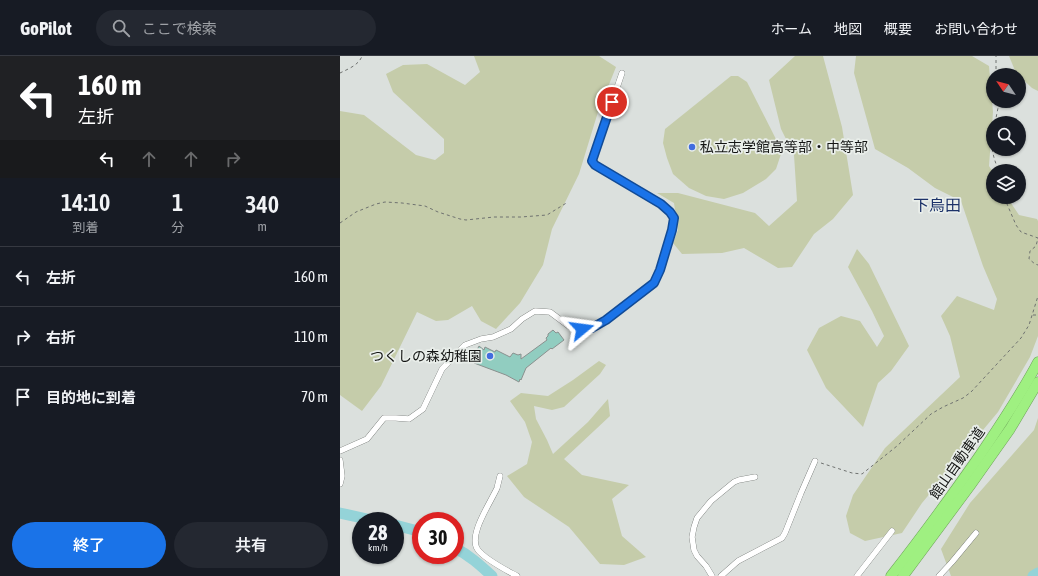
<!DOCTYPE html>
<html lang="ja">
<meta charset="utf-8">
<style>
:root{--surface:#171b24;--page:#242831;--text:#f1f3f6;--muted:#9ea1a6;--line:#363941;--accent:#1a73e8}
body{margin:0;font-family:"Asap Condensed","Noto Sans JP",sans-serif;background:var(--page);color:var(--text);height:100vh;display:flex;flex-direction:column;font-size:15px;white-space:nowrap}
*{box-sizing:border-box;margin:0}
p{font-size:13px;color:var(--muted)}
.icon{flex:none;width:22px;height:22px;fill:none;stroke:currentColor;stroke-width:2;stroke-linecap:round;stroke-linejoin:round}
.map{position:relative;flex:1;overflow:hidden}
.panel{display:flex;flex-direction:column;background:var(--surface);width:340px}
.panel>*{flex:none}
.banner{background:#202124;color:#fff;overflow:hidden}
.needle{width:26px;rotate:305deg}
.fabs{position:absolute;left:646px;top:12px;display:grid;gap:8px}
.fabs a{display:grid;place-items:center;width:40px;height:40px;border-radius:50%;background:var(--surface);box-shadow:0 1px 3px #0004;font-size:20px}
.speed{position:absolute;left:12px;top:456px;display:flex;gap:8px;font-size:20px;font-weight:700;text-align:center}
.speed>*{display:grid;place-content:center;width:52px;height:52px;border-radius:50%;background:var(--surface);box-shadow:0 1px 3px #0004;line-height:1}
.speed small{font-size:10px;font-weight:400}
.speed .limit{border:6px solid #d22;background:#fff;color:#111}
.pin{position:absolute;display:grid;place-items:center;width:34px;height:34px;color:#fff;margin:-17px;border:2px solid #fff;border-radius:50%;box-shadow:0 1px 4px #0007}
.me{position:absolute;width:44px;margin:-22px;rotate:74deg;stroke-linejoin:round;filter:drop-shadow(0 0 3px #0008)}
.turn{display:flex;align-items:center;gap:14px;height:84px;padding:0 12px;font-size:18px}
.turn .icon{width:52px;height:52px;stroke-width:2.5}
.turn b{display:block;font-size:28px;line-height:34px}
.lanes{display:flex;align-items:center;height:38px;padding:0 12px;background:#0003;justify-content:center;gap:20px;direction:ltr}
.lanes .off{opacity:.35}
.eta{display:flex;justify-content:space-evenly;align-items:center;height:68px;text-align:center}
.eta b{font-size:24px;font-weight:600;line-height:28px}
.action{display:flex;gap:8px;margin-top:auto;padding:8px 12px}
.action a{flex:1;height:46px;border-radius:24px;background:var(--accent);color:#fff;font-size:16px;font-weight:600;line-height:46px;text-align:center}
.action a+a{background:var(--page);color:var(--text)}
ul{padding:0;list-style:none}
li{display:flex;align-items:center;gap:12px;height:60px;padding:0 12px;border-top:1px solid var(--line)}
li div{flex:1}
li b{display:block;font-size:15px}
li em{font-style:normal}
header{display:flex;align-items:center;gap:24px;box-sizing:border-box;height:56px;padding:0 20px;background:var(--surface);border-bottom:1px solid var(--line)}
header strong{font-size:19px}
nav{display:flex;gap:22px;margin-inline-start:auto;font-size:14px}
.search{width:280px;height:36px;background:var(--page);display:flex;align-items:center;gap:10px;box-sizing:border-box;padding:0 14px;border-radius:22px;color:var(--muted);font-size:15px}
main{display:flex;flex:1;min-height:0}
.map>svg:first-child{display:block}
.green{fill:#c5ccaa}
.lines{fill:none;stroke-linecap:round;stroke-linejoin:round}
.river{stroke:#94d3d8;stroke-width:11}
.building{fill:#91cdc0;stroke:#8a908e}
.street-casing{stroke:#5e625f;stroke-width:6}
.highway-casing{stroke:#6ea35a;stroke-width:11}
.path{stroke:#6f7270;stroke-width:1;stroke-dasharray:3 3;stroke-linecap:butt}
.street{stroke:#fff;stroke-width:5.5}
.highway{stroke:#9ff081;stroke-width:10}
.route-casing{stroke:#114b97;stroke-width:10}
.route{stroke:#1a73e8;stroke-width:7}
.poi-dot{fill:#426ddf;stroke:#e9eeea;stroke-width:1.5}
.labels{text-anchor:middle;stroke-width:3.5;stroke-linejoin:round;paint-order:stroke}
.poi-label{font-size:14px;fill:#131413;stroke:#e9eeea;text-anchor:start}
.street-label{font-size:14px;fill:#131413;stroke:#e9eeea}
.quarter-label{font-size:16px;fill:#1c3269;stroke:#e9eeea}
</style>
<header>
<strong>GoPilot</strong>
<div class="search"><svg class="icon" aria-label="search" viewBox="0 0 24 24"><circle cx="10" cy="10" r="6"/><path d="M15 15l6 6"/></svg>ここで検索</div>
<nav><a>ホーム</a><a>地図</a><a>概要</a><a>お問い合わせ</a></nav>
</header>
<main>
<section class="panel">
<div class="banner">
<div class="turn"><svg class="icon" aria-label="left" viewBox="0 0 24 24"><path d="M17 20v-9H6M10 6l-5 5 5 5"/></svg><div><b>160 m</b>左折</div></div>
<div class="lanes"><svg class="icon" aria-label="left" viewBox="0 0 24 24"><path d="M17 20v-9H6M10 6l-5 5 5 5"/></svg><svg class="icon off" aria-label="ahead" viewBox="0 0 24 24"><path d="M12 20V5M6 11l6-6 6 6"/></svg><svg class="icon off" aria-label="ahead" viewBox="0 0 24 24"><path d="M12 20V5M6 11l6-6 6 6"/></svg><svg class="icon off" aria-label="right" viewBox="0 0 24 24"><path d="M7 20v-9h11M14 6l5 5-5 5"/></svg></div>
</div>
<div class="eta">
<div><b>14:10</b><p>到着</p></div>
<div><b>1</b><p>分</p></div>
<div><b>340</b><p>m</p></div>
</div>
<ul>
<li><svg class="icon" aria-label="left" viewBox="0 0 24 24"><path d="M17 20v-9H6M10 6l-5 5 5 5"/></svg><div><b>左折</b></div><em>160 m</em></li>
<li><svg class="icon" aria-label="right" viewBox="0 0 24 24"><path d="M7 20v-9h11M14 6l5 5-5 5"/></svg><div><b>右折</b></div><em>110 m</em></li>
<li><svg class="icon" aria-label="arrive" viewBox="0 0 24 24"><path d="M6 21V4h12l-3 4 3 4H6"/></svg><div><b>目的地に到着</b></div><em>70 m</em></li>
</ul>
<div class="action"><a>終了</a><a>共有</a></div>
</section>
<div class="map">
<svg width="698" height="520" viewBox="0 0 698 520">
<rect width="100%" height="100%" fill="#dbe0dd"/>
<!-- green -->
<g class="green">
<polygon points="134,0 259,0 276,11 258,56 239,118 212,173 203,209 180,247 156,273 141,265 132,250 108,264 96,265 77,256 41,330 22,355 0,339 0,55 24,59 76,99 95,104 104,97 104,83 53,36 46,18 63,9 87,8 125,29 140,16"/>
<polygon points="455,0 483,0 502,71 513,139 493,163 474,178 452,211 438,212 404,192 382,197 342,198 333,187 338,174 334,147 317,137 338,137 415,157 429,170 457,145 454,99 441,73 429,24"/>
<polygon points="516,0 632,0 649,10 653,56 649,110 653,116 653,141 667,141 679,159 697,163 698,165 698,280 690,301 658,356 582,447 562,477 525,485 510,477 506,460 513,439 545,392 620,321 610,280 601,260 617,240 654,254 657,243 643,210 621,145 595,132 568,112 535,93 514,17"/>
<polygon points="669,0 698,0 698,35 692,32 676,17"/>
<polygon points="391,20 398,20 407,26 442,95 436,113 426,123 403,137 384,143 366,140 349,132 333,118 327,102 323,87 325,73"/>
<polygon points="517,193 529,208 569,290 551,315 538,327 523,371 486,332 467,294 479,272 501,260 520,265 537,291 544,280 532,255 508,211"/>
<polygon points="259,305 266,309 260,318 224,351 212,354 194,350 196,363 207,384 213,398 248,366 268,343 270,360 224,403 242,419 289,429 272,443 282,480 306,501 284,509 260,508 229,471 184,441 167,420 187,408 192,386 185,366 170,345 181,337 208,340 233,324"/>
<polygon points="698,362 698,520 611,520 601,493 630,447 694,374"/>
</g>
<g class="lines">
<!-- river -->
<g class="river">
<polyline points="0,457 36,465"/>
<polyline points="55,469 74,474 81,477"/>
<path d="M 115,492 C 129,499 140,509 152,520"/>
<polyline points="693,520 698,517"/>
</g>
</g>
<!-- building -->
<polygon class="building" points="213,274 216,277 218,276 224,284 212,293 211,292 186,312 181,324 180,323 179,326 166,319 134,307 135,305 132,304 139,290 144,294 145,291 155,296 156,294 170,301 173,297 178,299 181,298 181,303 207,284 206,282 208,280 208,278"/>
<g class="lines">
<defs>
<g id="street">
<polyline points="0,395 27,383 44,362 56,362 69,363 83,353 102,313 125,289 141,283 153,281 171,273 182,263 195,255 210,256 230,271 242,273 252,272 266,264 295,243 314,227 320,214 332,174 334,162 330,156 321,148 255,109 252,105 282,17"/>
<polyline points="0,404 2,420 0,428"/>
<path d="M 160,420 C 159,424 158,428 157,432 C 151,446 127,480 138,494 C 146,504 166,514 177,520"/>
<polyline points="372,520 366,510 357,500 354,494 352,481 354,471 357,462 371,445 394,426 399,424 415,421"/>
<polyline points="381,520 398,505 442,482 445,477 461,437 475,405"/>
<polyline points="517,520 552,475"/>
<polyline points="599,520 612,506 636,477"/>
</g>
<g id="highway">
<path d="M 551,520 C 581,482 610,442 638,402 C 659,371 680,340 698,306"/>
<polyline points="563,520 629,431 670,373 698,326"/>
</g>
</defs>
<!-- street casing -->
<use href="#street" class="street-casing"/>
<!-- highway casing -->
<use href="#highway" class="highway-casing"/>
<!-- path -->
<g class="path">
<path d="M 0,17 C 8,13 19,9 22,0"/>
<polyline points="656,19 656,0"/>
<polyline points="655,67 659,47 659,45"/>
<path d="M 653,75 C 650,89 653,102 659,115"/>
<polyline points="668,141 667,148 676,169 681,176 698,182 696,190 690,195 689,203 695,208 698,209"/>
<polyline points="0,167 16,156 36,148 45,146 62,147 85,150 98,156 120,163 126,164 154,161 181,161 207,159 228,146"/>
<polyline points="693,259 696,259"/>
<polyline points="481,407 512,417 522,418 557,390 591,358 603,351 623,342 631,336 681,282 689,269 698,240"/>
</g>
<!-- street -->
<use href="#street" class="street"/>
<!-- highway -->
<use href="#highway" class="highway"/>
</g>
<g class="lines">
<defs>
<polyline id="route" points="242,273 252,272 266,264 314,227 320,214 332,174 334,162 330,156 321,148 255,109 252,105 272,46"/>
</defs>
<!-- route casing -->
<use href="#route" class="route-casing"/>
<!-- route -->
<use href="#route" class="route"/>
</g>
<!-- markers -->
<g class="poi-dot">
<circle cx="352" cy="91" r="4"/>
<circle cx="150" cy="300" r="4"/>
</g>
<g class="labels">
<!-- poi labels -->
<g class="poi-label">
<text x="360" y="96">私立志学館高等部・中等部</text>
<text x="142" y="305" text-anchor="end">つくしの森幼稚園</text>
</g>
<!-- street labels -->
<g class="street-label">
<text transform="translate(617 407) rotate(-55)" y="5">館山自動車道</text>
</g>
<!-- quarter labels -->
<g class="quarter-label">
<text x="597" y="155">下烏田</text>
</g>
</g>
</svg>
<div class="fabs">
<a><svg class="needle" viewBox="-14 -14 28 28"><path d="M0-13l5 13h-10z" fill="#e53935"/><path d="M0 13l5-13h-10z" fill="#9ea1a6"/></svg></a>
<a><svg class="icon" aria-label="search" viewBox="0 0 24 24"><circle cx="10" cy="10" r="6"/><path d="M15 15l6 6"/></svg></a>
<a><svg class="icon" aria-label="layers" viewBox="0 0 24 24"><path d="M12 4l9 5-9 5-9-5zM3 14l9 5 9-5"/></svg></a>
</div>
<div class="speed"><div>28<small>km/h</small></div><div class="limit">30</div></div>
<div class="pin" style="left:272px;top:46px;background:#d93025"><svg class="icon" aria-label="arrive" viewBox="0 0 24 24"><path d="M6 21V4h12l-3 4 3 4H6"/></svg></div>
<svg class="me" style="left:242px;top:273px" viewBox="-20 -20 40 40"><path d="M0-17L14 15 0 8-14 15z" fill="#1a73e8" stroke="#fff" stroke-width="4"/></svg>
</div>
</main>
